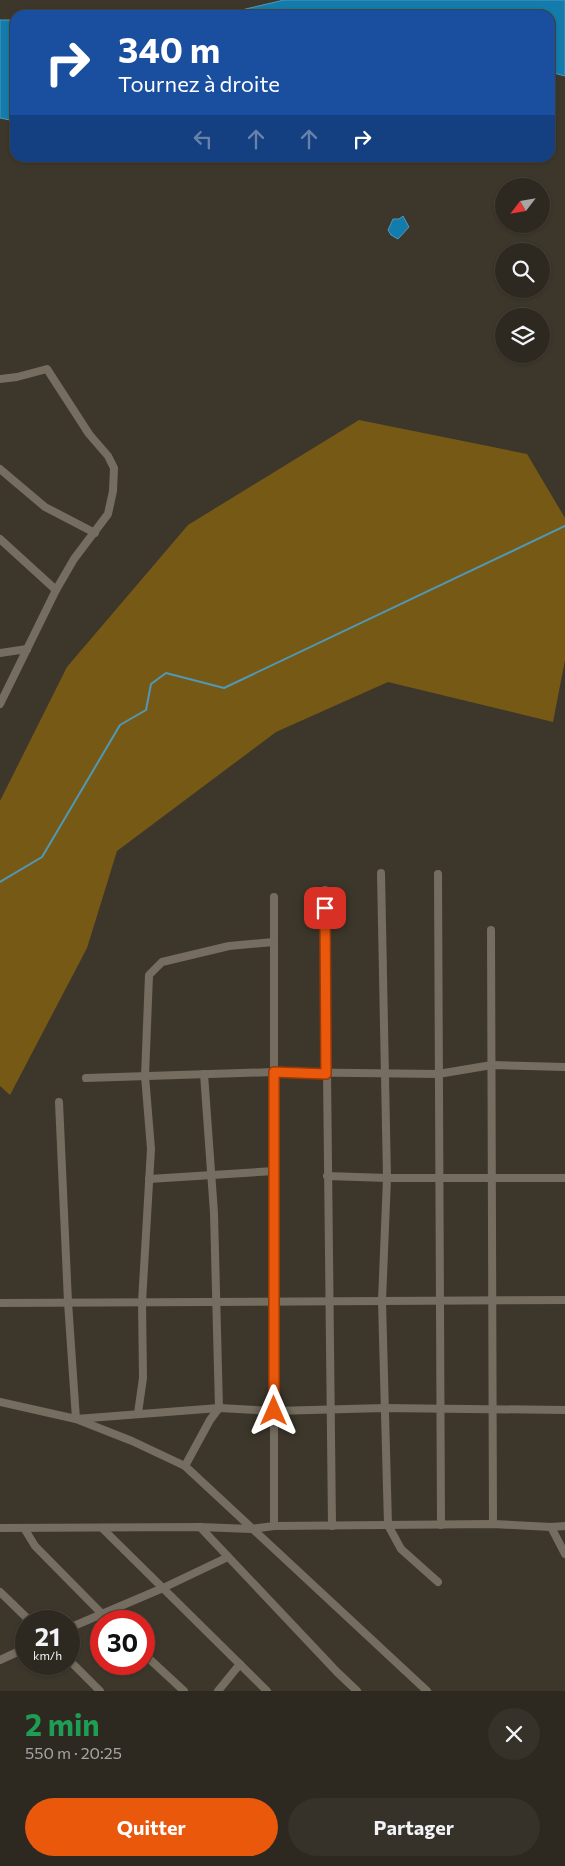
<!DOCTYPE html>
<html lang="fr">
<meta charset="utf-8">
<style>
:root{--surface:#2e2920;--page:#363129;--text:#f1f3f6;--muted:#a7a6a5;--line:#49453e;--accent:#ea580c}
body{margin:0;font-family:Commissioner,sans-serif;background:var(--page);color:var(--text);height:100vh;display:flex;flex-direction:column;font-size:19px;white-space:nowrap}
*{box-sizing:border-box;margin:0}
p{font-size:16px;color:var(--muted)}
.icon{flex:none;width:28px;height:28px;fill:none;stroke:currentColor;stroke-width:2;stroke-linecap:round;stroke-linejoin:round}
.map{position:relative;height:1691px;overflow:hidden}
.panel{display:flex;flex-direction:column;background:var(--surface);flex:1}
.panel>*{flex:none}
.hud{position:absolute;left:10px;top:10px;width:545px;height:152px;border-radius:15px;box-shadow:0 1px 4px #0004,0 0 0 1px var(--line);background:#1a4fa0;color:#fff;overflow:hidden}
.needle{width:32px;rotate:239deg}
.tools{position:absolute;left:495px;top:178px;display:grid;gap:10px}
.tools a{display:grid;place-items:center;width:55px;height:55px;border-radius:50%;background:var(--surface);box-shadow:0 1px 4px #0004,0 0 0 1px var(--line);font-size:25px}
.speed{position:absolute;left:15px;top:1610px;display:flex;gap:10px;font-size:25px;font-weight:700;text-align:center}
.speed>*{display:grid;place-content:center;width:65px;height:65px;border-radius:50%;background:var(--surface);box-shadow:0 1px 4px #0004,0 0 0 1px var(--line);line-height:1}
.speed small{font-size:12px;font-weight:400}
.speed .limit{border:8px solid #d22;background:#fff;color:#111}
.pin{position:absolute;display:grid;place-items:center;width:42px;height:42px;color:#fff;margin:-21px;border-radius:10px;box-shadow:0 2px 8px #0006}
.me{position:absolute;width:55px;margin:-28px;rotate:0deg;stroke-linejoin:round;filter:drop-shadow(0 0 4px #0008)}
.turn{display:flex;align-items:center;gap:18px;height:105px;padding:0 25px;font-size:22px}
.turn .icon{width:65px;height:65px;stroke-width:2.5}
.turn b{display:block;font-size:35px;line-height:42px}
.lanes{display:flex;align-items:center;height:48px;padding:0 25px;background:#0003;justify-content:center;gap:25px;direction:ltr}
.lanes .off{opacity:.35}
.round{display:grid;place-items:center;flex:none;width:52px;height:52px;border-radius:26px;background:var(--page)}
.overview{display:flex;align-items:center;justify-content:space-between;height:85px;padding:0 25px}
h1{font-size:30px;font-weight:700;line-height:38px;color:#1e9e55}
.primary-button{display:flex;gap:10px;margin-top:auto;padding:10px 25px}
.primary-button a{flex:1;height:58px;border-radius:30px;background:var(--accent);color:#fff;font-size:20px;font-weight:700;line-height:58px;text-align:center}
.primary-button a+a{background:var(--page);color:var(--text)}
.map>svg:first-child{display:block}
.green{fill:#775916}
.water{fill:#137cac;stroke:#5098b8}
.lines{fill:none;stroke-linecap:round;stroke-linejoin:round}
.stream{stroke:#5098b8;stroke-width:2}
.minor{stroke:#746d60;stroke-width:8}
.route-casing{stroke:#983908;stroke-width:12}
.route{stroke:#ea580c;stroke-width:9}
</style>
<div class="map">
<svg width="565" height="1691" viewBox="0 0 565 1691">
<rect width="100%" height="100%" fill="#3d372b"/>
<!-- green -->
<polygon class="green" points="359,420 527,454 565,518 565,660 553,722 388,682 276,732 117,851 87,948 10,1095 0,1086 0,801 67,667 188,525"/>
<!-- water -->
<g class="water">
<polygon points="284,0 565,0 565,76 550,72 550,15 199,15 233,12"/>
<polygon points="0,20 15,20 15,121 0,118"/>
<polygon points="403,216 409,227 398,239 391,235 388,230 393,219 399,219"/>
</g>
<g class="lines">
<!-- stream -->
<polyline class="stream" points="0,882 42,857 120,725 146,710 151,684 166,673 224,688 565,526"/>
<!-- minor -->
<g class="minor">
<polyline points="0,379 17,377 47,369 89,434 108,456 114,468 113,491 108,514 74,559 56,590 0,704"/>
<polyline points="0,469 45,507 95,533"/>
<polyline points="0,539 56,590"/>
<polyline points="0,653 27,649"/>
<polyline points="381,873 387,1178 382,1301 388,1525 401,1549 438,1582"/>
<polyline points="438,874 441,1525"/>
<polyline points="325,890 332,1526"/>
<polyline points="274,897 274,1526"/>
<polyline points="491,930 493,1524"/>
<polyline points="86,1078 274,1072 438,1074 492,1065 565,1067"/>
<polyline points="59,1102 68,1302 76,1419 219,1408 274,1411 384,1408 565,1410"/>
<polyline points="327,1176 387,1178 565,1178"/>
<polyline points="149,1179 274,1171"/>
<polyline points="0,1303 565,1300"/>
<polyline points="0,1402 76,1419 132,1441 185,1466 427,1691"/>
<polyline points="138,1413 143,1378 142,1302 151,1149 145,1076 149,975 162,962 229,946 274,942"/>
<polyline points="185,1466 210,1420 219,1408 214,1213 204,1074"/>
<polyline points="200,1527 337,1672 357,1691"/>
<polyline points="551,1527 565,1554"/>
<polyline points="0,1528 200,1527 251,1529 274,1526 493,1524 551,1527 565,1526"/>
<polyline points="24,1528 35,1546 109,1621"/>
<polyline points="102,1528 267,1691"/>
<polyline points="0,1592 30,1621"/>
<polyline points="69,1628 163,1588 228,1557"/>
<polyline points="144,1654 184,1691"/>
<polyline points="0,1660 26,1648"/>
<polyline points="69,1660 100,1691"/>
<polyline points="218,1691 240,1664"/>
</g>
</g>
<g class="lines">
<defs>
<polyline id="route" points="274,1411 274,1072 326,1074 325,908"/>
</defs>
<!-- route casing -->
<use href="#route" class="route-casing"/>
<!-- route -->
<use href="#route" class="route"/>
</g>
</svg>
<div class="tools">
<a><svg class="needle" viewBox="-14 -14 28 28"><path d="M0-13l5 13h-10z" fill="#e53935"/><path d="M0 13l5-13h-10z" fill="#a7a6a5"/></svg></a>
<a><svg class="icon" aria-label="search" viewBox="0 0 24 24"><circle cx="10" cy="10" r="6"/><path d="M15 15l6 6"/></svg></a>
<a><svg class="icon" aria-label="layers" viewBox="0 0 24 24"><path d="M12 4l9 5-9 5-9-5zM3 14l9 5 9-5"/></svg></a>
</div>
<div class="speed"><div>21<small>km/h</small></div><div class="limit">30</div></div>
<div class="pin" style="left:325px;top:908px;background:#d93025"><svg class="icon" aria-label="arrive" viewBox="0 0 24 24"><path d="M6 21V4h12l-3 4 3 4H6"/></svg></div>
<svg class="me" style="left:274px;top:1411px" viewBox="-20 -20 40 40"><path d="M0-17L14 15 0 8-14 15z" fill="#ea580c" stroke="#fff" stroke-width="4"/></svg>
<div class="hud">
<div class="turn"><svg class="icon" aria-label="right" viewBox="0 0 24 24"><path d="M7 20v-9h11M14 6l5 5-5 5"/></svg><div><b>340 m</b>Tournez à droite</div></div>
<div class="lanes"><svg class="icon off" aria-label="left" viewBox="0 0 24 24"><path d="M17 20v-9H6M10 6l-5 5 5 5"/></svg><svg class="icon off" aria-label="ahead" viewBox="0 0 24 24"><path d="M12 20V5M6 11l6-6 6 6"/></svg><svg class="icon off" aria-label="ahead" viewBox="0 0 24 24"><path d="M12 20V5M6 11l6-6 6 6"/></svg><svg class="icon" aria-label="right" viewBox="0 0 24 24"><path d="M7 20v-9h11M14 6l5 5-5 5"/></svg></div>
</div>
</div>
<section class="panel">
<div class="overview"><div><h1>2 min</h1><p>550 m · 20:25</p></div><a class="round"><svg class="icon" aria-label="close" viewBox="0 0 24 24"><path d="M6 6l12 12M18 6L6 18"/></svg></a></div>
<div class="primary-button"><a>Quitter</a><a>Partager</a></div>
</section>
